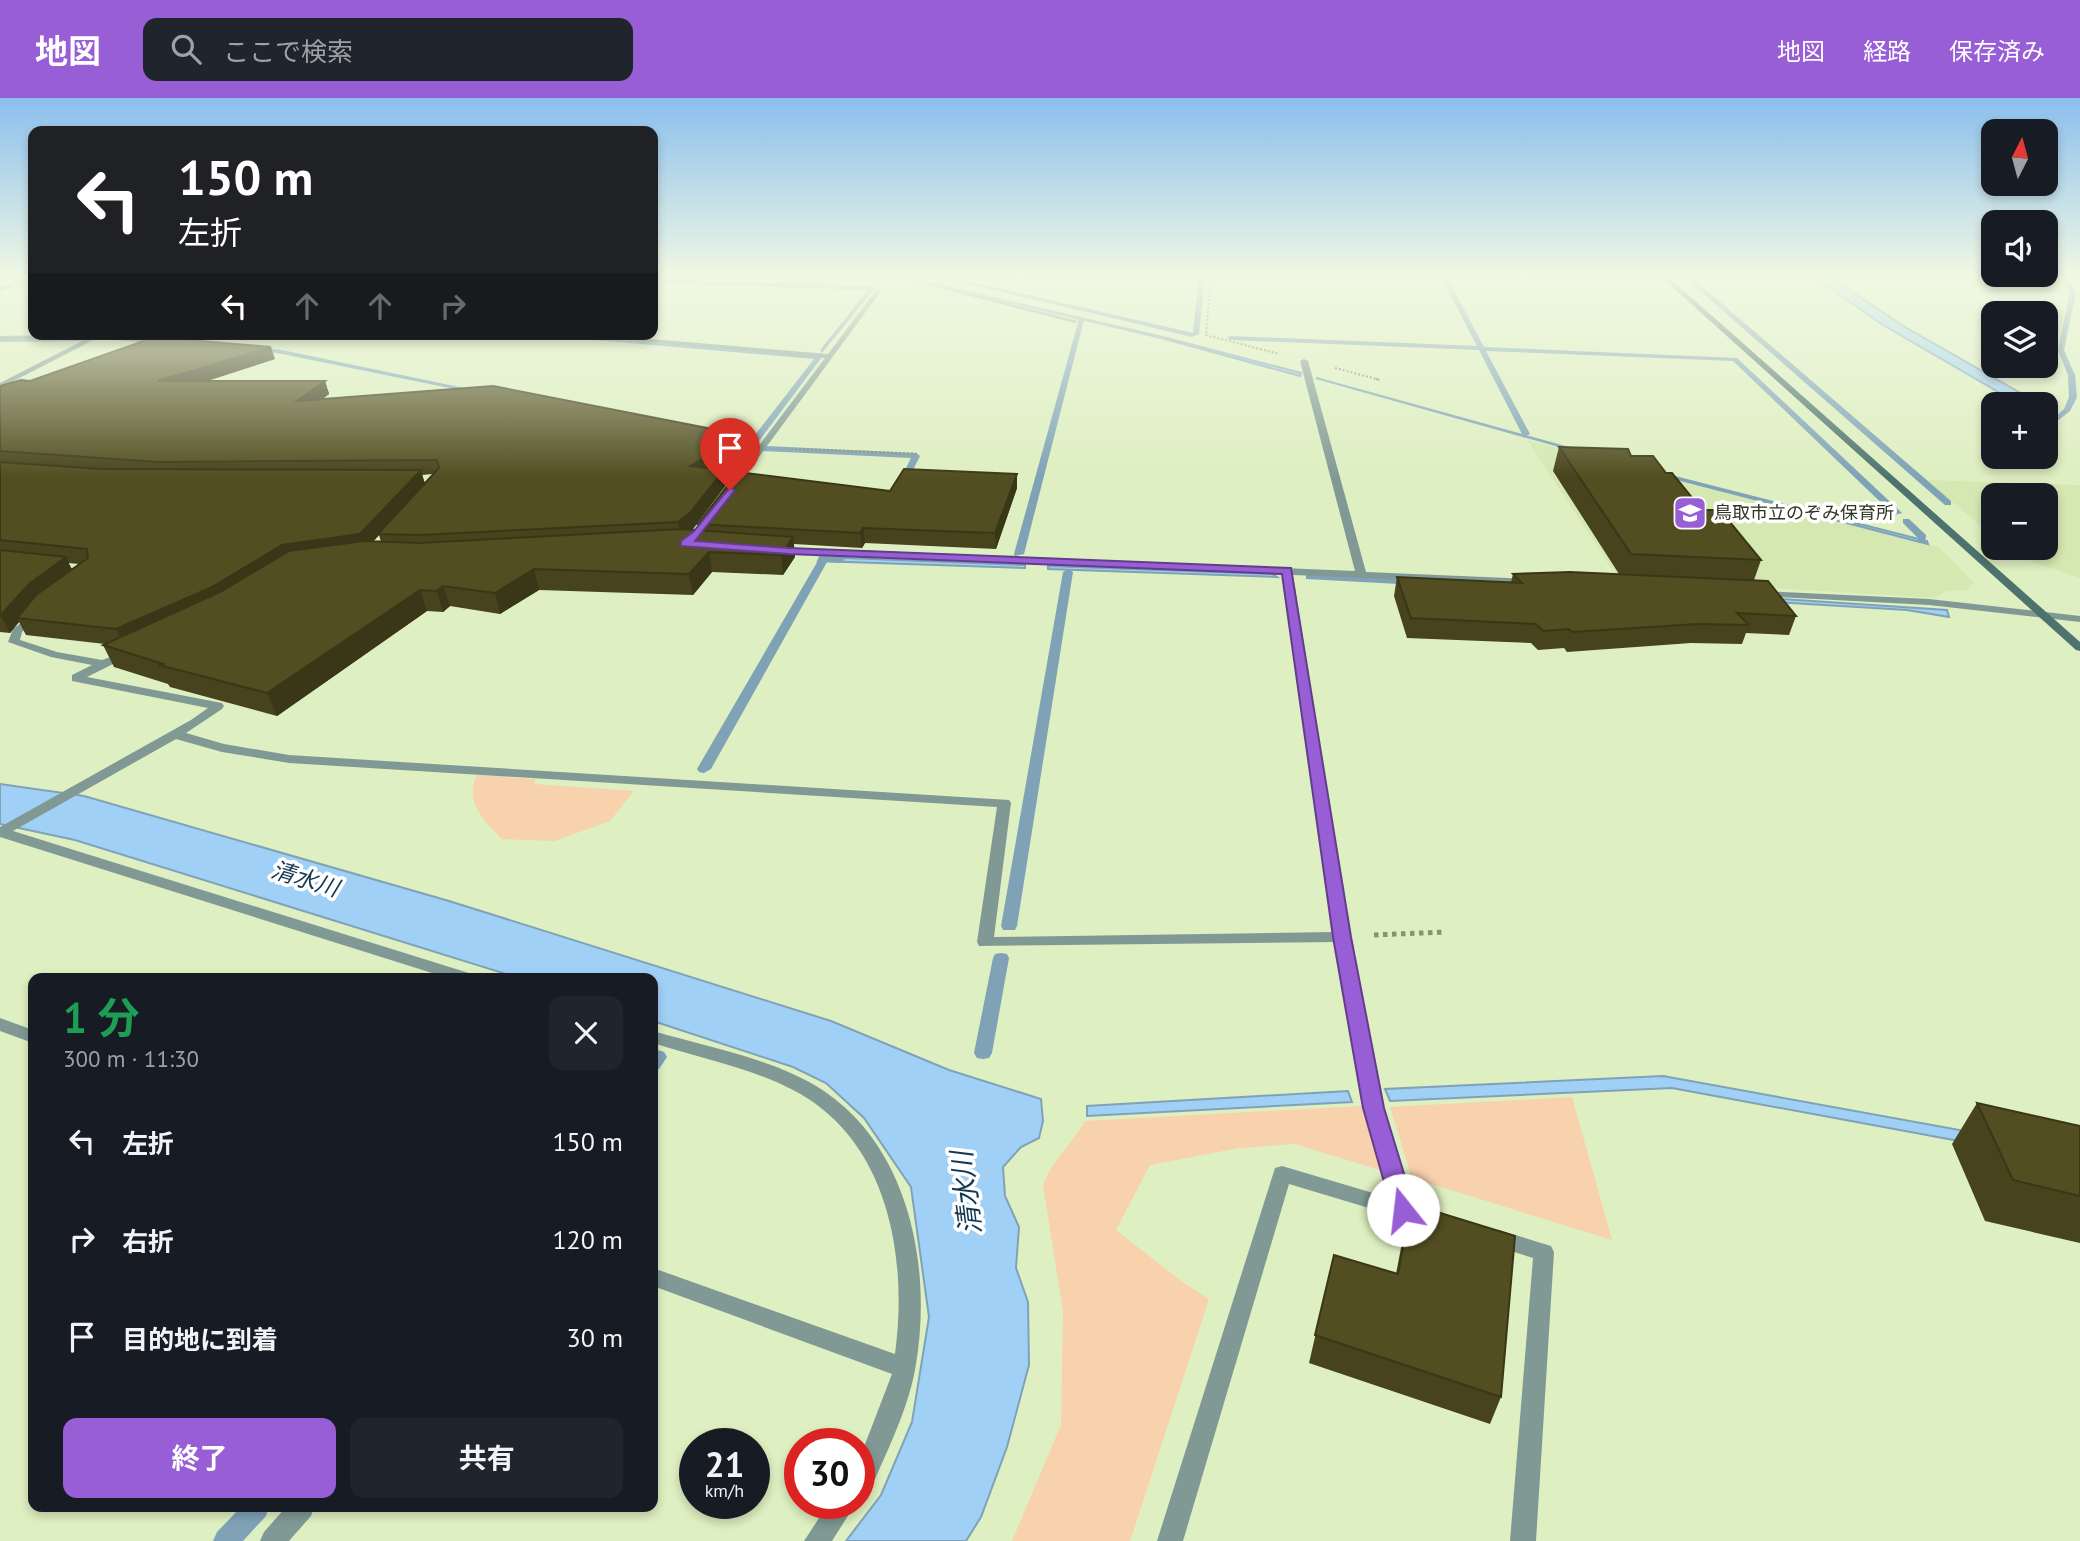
<!DOCTYPE html>
<html lang="ja">
<meta charset="utf-8">
<style>
:root{--surface:#171b24;--page:#20242c;--text:#f1f3f6;--muted:#9ea1a6;--accent:#985ed6}
body{margin:0;font-family:"PT Sans","Noto Sans JP",sans-serif;background:var(--page);color:var(--text);height:100vh;display:flex;flex-direction:column;font-size:26px;white-space:nowrap}
*{box-sizing:border-box;margin:0}
p{font-size:23px;color:var(--muted)}
.icon{flex:none;width:38px;height:38px;fill:none;stroke:currentColor;stroke-width:2;stroke-linecap:round;stroke-linejoin:round}
.map{position:relative;flex:1;overflow:hidden}
.details{position:absolute;left:28px;top:875px;width:630px;height:539px;display:flex;flex-direction:column;background:var(--surface);border-radius:14px;box-shadow:0 4px 10px #0003}
.details>*{flex:none}
.banner{position:absolute;left:28px;top:28px;width:630px;height:214px;border-radius:14px;box-shadow:0 4px 10px #0003;background:#202124;color:#fff;overflow:hidden}
.needle{width:46px;rotate:6deg}
.tools{position:absolute;left:1981px;top:21px;display:grid;gap:14px}
.tools a{display:grid;place-items:center;width:77px;height:77px;border-radius:14px;background:var(--surface);box-shadow:0 4px 10px #0003;font-size:35px}
.speed{position:absolute;left:679px;top:1330px;display:flex;gap:14px;font-size:35px;font-weight:700;text-align:center}
.speed>*{display:grid;place-content:center;width:91px;height:91px;border-radius:50%;background:var(--surface);box-shadow:0 4px 10px #0003;line-height:1}
.speed small{font-size:18px;font-weight:400}
.speed .limit{border:10px solid #d22;background:#fff;color:#111}
.pin{position:absolute;display:grid;place-items:center;width:60px;height:60px;color:#fff;margin:-72px -30px;border-radius:50% 50% 50% 0;rotate:-45deg;box-shadow:0 0 7px #0007}
.pin .icon{rotate:45deg}
.me{position:absolute;width:77px;margin:-38px;rotate:344deg;stroke-linejoin:round;filter:drop-shadow(0 0 5px #0008)}
.turn{display:flex;align-items:center;gap:24px;height:147px;padding:0 35px;font-size:32px}
.turn .icon{width:91px;height:91px;stroke-width:2.5}
.turn b{display:block;font-size:49px;line-height:60px}
.lanes{display:flex;align-items:center;height:66px;padding:0 35px;background:#0003;justify-content:center;gap:35px;direction:ltr}
.lanes .off{opacity:.35}
.round{display:grid;place-items:center;flex:none;width:74px;height:74px;border-radius:14px;background:var(--page)}
.overview{display:flex;align-items:center;justify-content:space-between;height:119px;padding:0 35px}
h1{font-size:42px;font-weight:700;line-height:52px;color:#1e9e55}
.button{display:flex;gap:14px;margin-top:auto;padding:14px 35px}
.button a{flex:1;height:80px;border-radius:14px;background:var(--accent);color:#fff;font-size:28px;font-weight:700;line-height:80px;text-align:center}
.button a+a{background:var(--page);color:var(--text)}
ul{padding:0;list-style:none}
li{display:flex;align-items:center;gap:21px;height:98px;padding:0 35px}
li div{flex:1}
li b{display:block;font-size:26px}
li em{font-style:normal}
header{display:flex;align-items:center;gap:42px;box-sizing:border-box;height:98px;padding:0 35px;background:var(--accent);color:#fff}
header strong{font-size:33px}
nav{display:flex;gap:38px;margin-inline-start:auto;font-size:24px}
.search{width:490px;height:63px;background:var(--page);display:flex;align-items:center;gap:18px;box-sizing:border-box;padding:0 24px;border-radius:14px;color:var(--muted);font-size:26px}
.map>svg:first-child{display:block}
.built{fill:#d5e8b2}
.green{fill:#f8d1ad}
.water{fill:#a1d0f7;stroke:#7fa2b7;stroke-width:2}
.lines{fill:none;stroke-linecap:round;stroke-linejoin:round}
.stream{fill:#7fa2b7;fill-rule:evenodd}
.path-far2{stroke:#889373;stroke-width:2;stroke-dasharray:2 2;stroke-linecap:butt}
.path-far1{stroke:#889373;stroke-width:2.5;stroke-dasharray:2 2;stroke-linecap:butt}
.path{stroke:#889373;stroke-width:5;stroke-dasharray:4.5 4.5;stroke-linecap:butt}
.street{fill:#809995;fill-rule:evenodd}
.secondary{fill:#4e736e;fill-rule:evenodd}
.wall{fill:#47431c;fill-rule:evenodd}
.shaded-wall{fill:#393717}
.building{fill:#524e21;stroke:#393717;stroke-width:2}
.route{fill:#985ed6;stroke:#633d8b;stroke-width:2}
.labels{text-anchor:middle;stroke-width:7;stroke-linejoin:round;paint-order:stroke}
.far-poi-label{font-size:18px;fill:#2f3523;stroke:#fff;text-anchor:start}
.water-label{font-size:23px;font-style:italic;fill:#163953;stroke:#fff}
.near-water-label{font-size:28px;font-style:italic;fill:#163953;stroke:#fff}
</style>
<header>
<strong>地図</strong>
<div class="search"><svg class="icon" aria-label="search" viewBox="0 0 24 24"><circle cx="10" cy="10" r="6"/><path d="M15 15l6 6"/></svg>ここで検索</div>
<nav><a>地図</a><a>経路</a><a>保存済み</a></nav>
</header>
<div class="map">
<svg width="2080" height="1443" viewBox="0 0 2080 1443">
<rect width="100%" height="100%" fill="#deefc1"/>
<!-- built -->
<g class="built">
<polygon points="1527,342 1939,449 1974,485 1966,492 1947,493 1934,500 1618,480"/>
<polygon points="1926,382 2080,387 2080,480 2019,459 2008,450 2046,450 2046,397 1993,397 1993,438"/>
</g>
<!-- green -->
<g class="green">
<path d="M 477,677 L 535,681 L 534,686 L 634,693 L 610,723 L 554,743 L 502,741 C 484,723 464,704 477,677 Z"/>
<polygon points="1572,999 1612,1142 1412,1080 1390,1009"/>
<path d="M 1361,1008 L 1383,1073 L 1295,1046 L 1239,1050 L 1150,1067 L 1116,1132 L 1185,1186 L 1209,1201 L 1130,1443 L 1012,1443 L 1061,1327 L 1063,1213 L 1043,1087 C 1052,1063 1072,1046 1085,1023 Z"/>
</g>
<!-- water -->
<g class="water">
<polygon points="895,177 1167,240 1301,275 1300,278 1161,240"/>
<polygon points="1811,177 1827,177 1905,229 2040,306 2019,306 1883,227"/>
<polygon points="1316,280 1667,377 1927,443 1928,446 1669,379"/>
<polygon points="820,459 1025,467 1025,470 818,463"/>
<polygon points="1048,468 1272,476 1277,479 1048,471"/>
<polygon points="1723,497 1947,512 1949,519 1907,512 1725,501"/>
<polygon points="0,686 84,698 449,803 831,923 949,972 1041,1001 1043,1023 1039,1040 1021,1049 1003,1069 1005,1098 1019,1129 1016,1170 1028,1204 1029,1267 1007,1349 981,1419 966,1443 846,1443 881,1397 912,1324 929,1219 911,1089 864,1020 826,985 793,969 653,923 653,880 519,880 75,742 0,726"/>
<polygon points="1663,978 1998,1039 1997,1050 1672,990 1390,1003 1385,991"/>
<polygon points="1348,993 1352,1004 1087,1018 1087,1008"/>
</g>
<g class="lines">
<!-- stream -->
<g class="stream">
<polygon points="931,177 943,177 1193,235 1199,177 1205,177 1199,236 1192,239"/>
<polygon points="1440,177 1446,177 1484,249 1737,260 1902,415 1894,417 1733,263 1486,253 1530,336 1526,338 1522,336 1479,252 1230,242 1227,240 1230,238 1477,248"/>
<polygon points="1682,177 1689,177 1951,403 1951,407 1945,407"/>
<polygon points="2050,177 2067,181 2076,194 2064,252 2075,277 2077,299 2070,313 2056,324 2052,322 2064,311 2069,299 2068,277 2058,252 2070,194 2063,183"/>
<polygon points="653,181 872,188 875,190 822,255 820,252 868,192 653,185"/>
<polygon points="1079,221 1084,222 1024,456 1015,458 1014,456"/>
<polygon points="109,236 161,242 164,244 161,246 105,241 105,239"/>
<polygon points="526,236 557,236 819,257 822,259 753,351 750,351 724,345 728,343 748,346 814,261"/>
<polygon points="0,240 83,239 86,241 83,243 0,244"/>
<polygon points="255,249 282,252 483,294 479,296 282,256 253,252"/>
<polygon points="766,348 916,355 920,358 905,388 901,391 897,388 911,360 763,353 763,349"/>
<polygon points="1903,421 1909,421 1926,437 1925,445 1919,445 1918,440 1903,425"/>
<polygon points="824,458 840,459 845,462 840,465 827,464 711,671 704,675 699,674 697,671 819,461"/>
<polygon points="1068,471 1073,474 1017,828 1015,832 1003,832 1001,828 1063,474"/>
<polygon points="1310,476 1399,480 1404,483 1399,486 1306,481 1306,477"/>
<polygon points="1001,855 1007,856 1009,860 992,955 989,960 983,961 977,960 974,955 993,860 995,856"/>
<polygon points="658,952 664,954 667,959 659,971 653,973 653,954"/>
<polygon points="241,1409 269,1409 266,1418 243,1443 213,1443 217,1434"/>
</g>
<!-- path-far2 -->
<g class="path-far2">
<polyline points="1211,177 1206,237 1279,256"/>
<polyline points="1335,270 1380,282"/>
</g>
<!-- path-far1 -->
<g class="path-far1">
<polyline points="1376,281 1380,282"/>
<polyline points="795,351 917,356"/>
</g>
<!-- path -->
<polyline class="path" points="1374,837 1445,834"/>
<!-- street -->
<g class="street">
<polygon points="887,177 899,177 1078,223 1075,225"/>
<polygon points="33,178 33,182 0,193 0,189"/>
<polygon points="877,191 882,192 736,390 733,391 729,388 730,386 825,260 561,236 591,236 828,256"/>
<polygon points="104,236 103,237 0,290 0,285 88,240 0,242 0,238"/>
<polygon points="1304,261 1308,263 1366,474 1531,481 1536,484 1531,487 1293,477 1350,839 1383,1010 1411,1106 1416,1108 1419,1114 1416,1120 1409,1122 1289,1086 1183,1443 1157,1443 1275,1070 1282,1068 1390,1100 1365,1010 1335,844 979,848 977,844 997,709 289,665 222,654 176,641 13,733 472,876 474,880 448,880 0,739 0,729 191,622 208,610 72,583 72,577 92,567 51,559 8,544 13,531 34,515 39,518 22,534 20,542 57,554 102,562 127,553 133,556 87,579 222,605 224,608 222,611 186,635 224,646 289,657 1009,702 1011,705 994,839 1333,834 1283,477 778,455 773,452 778,449 1355,473 1300,263"/>
<polygon points="1761,493 1929,501 2080,518 2080,524 1929,507 1757,498 1756,496"/>
<polygon points="0,920 33,932 33,945 0,933"/>
<path d="M 653,933 C 707,949 776,961 824,993 C 910,1051 932,1170 916,1266 C 910,1305 891,1345 875,1381 L 868,1392 L 859,1395 L 859,1362 L 892,1276 L 653,1188 L 653,1170 L 895,1256 C 908,1160 889,1043 795,993 C 751,970 700,960 653,945 Z"/>
<polygon points="1499,1132 1551,1148 1554,1154 1536,1443 1510,1443 1533,1160 1492,1147 1489,1141 1492,1135"/>
<polygon points="829,1405 856,1405 832,1443 804,1443"/>
<polygon points="286,1409 314,1409 311,1418 289,1443 260,1443 264,1434"/>
</g>
<!-- secondary -->
<polygon class="secondary" points="1666,177 2080,544 2080,553 2076,552 1659,177"/>
</g>
<!-- wall -->
<g class="wall">
<path d="M 275,261 L 206,283 L 325,283 L 329,296 L 322,301 L 743,337 L 745,351 L 712,371 L 726,387 L 692,432 L 699,432 L 698,426 L 890,393 L 1017,376 L 1017,390 L 996,451 L 865,445 L 862,450 L 794,446 L 795,459 L 783,477 L 712,474 L 693,497 L 539,492 L 500,516 L 450,508 L 443,514 L 427,513 L 277,618 L 170,589 L 168,586 L 114,569 L 103,547 L 105,546 L 26,537 L 19,524 L 10,535 L 0,534 L 0,288 ZM 433,376 L 425,385 L 422,377 ZM 379,437 L 381,444 L 373,443 ZM 68,465 L 79,466 L 72,471 Z"/>
<polygon points="1559,349 1631,358 1666,375 1702,412 1761,462 1754,482 1796,518 1789,537 1746,535 1742,546 1691,545 1567,554 1564,550 1538,552 1531,545 1407,540 1394,498 1397,479 1511,484 1513,476 1619,476 1553,373"/>
<polygon points="1977,1005 2080,1028 2080,1145 1985,1123 1952,1046"/>
<polygon points="1411,1106 1501,1299 1490,1326 1309,1265 1334,1157 1396,1176 1404,1134"/>
</g>
<!-- shaded-wall -->
<g class="shaded-wall">
<polygon points="271,249 275,261 164,297 158,283"/>
<polygon points="325,283 329,296 302,317 297,303"/>
<polygon points="743,337 745,351 693,383 690,368"/>
<polygon points="421,372 425,387 378,436 379,437 366,452 125,549 116,531"/>
<polygon points="724,372 726,387 693,431 681,439 678,424"/>
<polygon points="1017,376 1017,390 996,451 995,435"/>
<polygon points="863,430 865,445 862,450 860,435"/>
<polygon points="793,439 795,459 783,477 781,457"/>
<polygon points="709,454 712,474 693,497 689,476"/>
<polygon points="66,459 74,476 17,520 19,524 10,535 1,518 29,486"/>
<polygon points="534,471 539,492 500,516 495,495"/>
<polygon points="443,488 450,508 443,514 437,493"/>
<polygon points="420,492 427,513 277,618 267,595"/>
</g>
<!-- building -->
<g class="building">
<polygon points="155,239 271,249 158,283 325,283 297,303 493,288 743,337 690,368 724,372 690,415 678,424 420,437 378,436 439,370 437,362 158,364 0,353 0,288 21,282 30,283"/>
<polygon points="1559,349 1628,351 1631,358 1653,358 1666,375 1672,375 1702,412 1720,412 1761,462 1631,456"/>
<polygon points="0,364 101,371 421,372 360,436 282,447 212,489 116,531 17,520 36,497 88,460 87,451 0,442"/>
<polygon points="904,371 1017,376 995,435 863,430 860,435 698,426 738,374 890,393"/>
<polygon points="682,431 793,439 781,457 709,454 689,476 534,471 495,495 443,488 437,493 420,492 267,595 159,567 163,566 103,547 220,494 289,453 364,443 419,445"/>
<polygon points="0,452 66,459 29,486 0,518"/>
<polygon points="1570,474 1768,483 1796,518 1737,515 1749,527 1697,526 1572,534 1569,531 1543,533 1536,526 1411,520 1397,479 1522,485 1513,476"/>
<polygon points="1977,1005 2080,1028 2080,1098 2013,1082"/>
<polygon points="1411,1106 1515,1138 1501,1299 1315,1237 1334,1157 1398,1176"/>
</g>
<!-- sky -->
<linearGradient id="sky" x2="0" y2="1"><stop stop-color="#8bbfee"/><stop offset="0.47" stop-color="#f0f8e3"/><stop offset="1" stop-color="#f0f8e3" stop-opacity="0"/></linearGradient>
<rect width="2080" height="380" fill="url(#sky)"/>
<!-- route -->
<polygon class="route" points="730,389 735,392 695,443 789,450 1291,470 1351,839 1384,1010 1415,1112 1411,1119 1403,1122 1395,1119 1392,1112 1363,1010 1333,839 1282,476 789,456 681,448 681,443 694,433"/>
<!-- icons -->
<defs>
<symbol id="school-square" viewBox="-11 -11 22 22"><rect x="-9" y="-9" width="18" height="18" rx="4" fill="#985ed6" stroke="#fff"/><path d="M0-5L7-2L0 1L-7-2ZM-4 1L0 2.5L4 1V4Q0 6-4 4Z" fill="#fff"/></symbol>
</defs>
<g fill-rule="evenodd">
<use href="#school-square" x="1671" y="396" width="38" height="38"/>
</g>
<g class="labels">
<!-- far-poi labels -->
<g class="far-poi-label">
<text x="1714" y="421">鳥取市立のぞみ保育所</text>
</g>
<!-- water labels -->
<g class="water-label">
<text transform="translate(305 781) rotate(17)" y="8">清水川</text>
</g>
<!-- near-water labels -->
<g class="near-water-label">
<text transform="translate(966 1095) rotate(-97)" y="10">清水川</text>
</g>
</g>
</svg>
<div class="tools">
<a><svg class="needle" viewBox="-14 -14 28 28"><path d="M0-13l5 13h-10z" fill="#e53935"/><path d="M0 13l5-13h-10z" fill="#9ea1a6"/></svg></a>
<a><svg class="icon" aria-label="sound" viewBox="0 0 24 24"><path d="M4 9h4l5-4v14l-5-4H4zM17 9q2 3 0 6"/></svg></a>
<a><svg class="icon" aria-label="layers" viewBox="0 0 24 24"><path d="M12 4l9 5-9 5-9-5zM3 14l9 5 9-5"/></svg></a>
<a>+</a>
<a>−</a>
</div>
<div class="speed"><div>21<small>km/h</small></div><div class="limit">30</div></div>
<div class="pin" style="left:730px;top:392px;background:#d93025"><svg class="icon" aria-label="arrive" viewBox="0 0 24 24"><path d="M6 21V4h12l-3 4 3 4H6"/></svg></div>
<svg class="me" style="left:1403px;top:1112px" viewBox="-20 -20 40 40"><circle r="19" fill="#fff"/><path d="M0-13L10 11 0 6-10 11z" fill="#985ed6"/></svg>
<div class="banner">
<div class="turn"><svg class="icon" aria-label="left" viewBox="0 0 24 24"><path d="M17 20v-9H6M10 6l-5 5 5 5"/></svg><div><b>150 m</b>左折</div></div>
<div class="lanes"><svg class="icon" aria-label="left" viewBox="0 0 24 24"><path d="M17 20v-9H6M10 6l-5 5 5 5"/></svg><svg class="icon off" aria-label="ahead" viewBox="0 0 24 24"><path d="M12 20V5M6 11l6-6 6 6"/></svg><svg class="icon off" aria-label="ahead" viewBox="0 0 24 24"><path d="M12 20V5M6 11l6-6 6 6"/></svg><svg class="icon off" aria-label="right" viewBox="0 0 24 24"><path d="M7 20v-9h11M14 6l5 5-5 5"/></svg></div>
</div>
<section class="details">
<div class="overview"><div><h1>1 分</h1><p>300 m · 11:30</p></div><a class="round"><svg class="icon" aria-label="close" viewBox="0 0 24 24"><path d="M6 6l12 12M18 6L6 18"/></svg></a></div>
<ul>
<li><svg class="icon" aria-label="left" viewBox="0 0 24 24"><path d="M17 20v-9H6M10 6l-5 5 5 5"/></svg><div><b>左折</b></div><em>150 m</em></li>
<li><svg class="icon" aria-label="right" viewBox="0 0 24 24"><path d="M7 20v-9h11M14 6l5 5-5 5"/></svg><div><b>右折</b></div><em>120 m</em></li>
<li><svg class="icon" aria-label="arrive" viewBox="0 0 24 24"><path d="M6 21V4h12l-3 4 3 4H6"/></svg><div><b>目的地に到着</b></div><em>30 m</em></li>
</ul>
<div class="button"><a>終了</a><a>共有</a></div>
</section>
</div>
